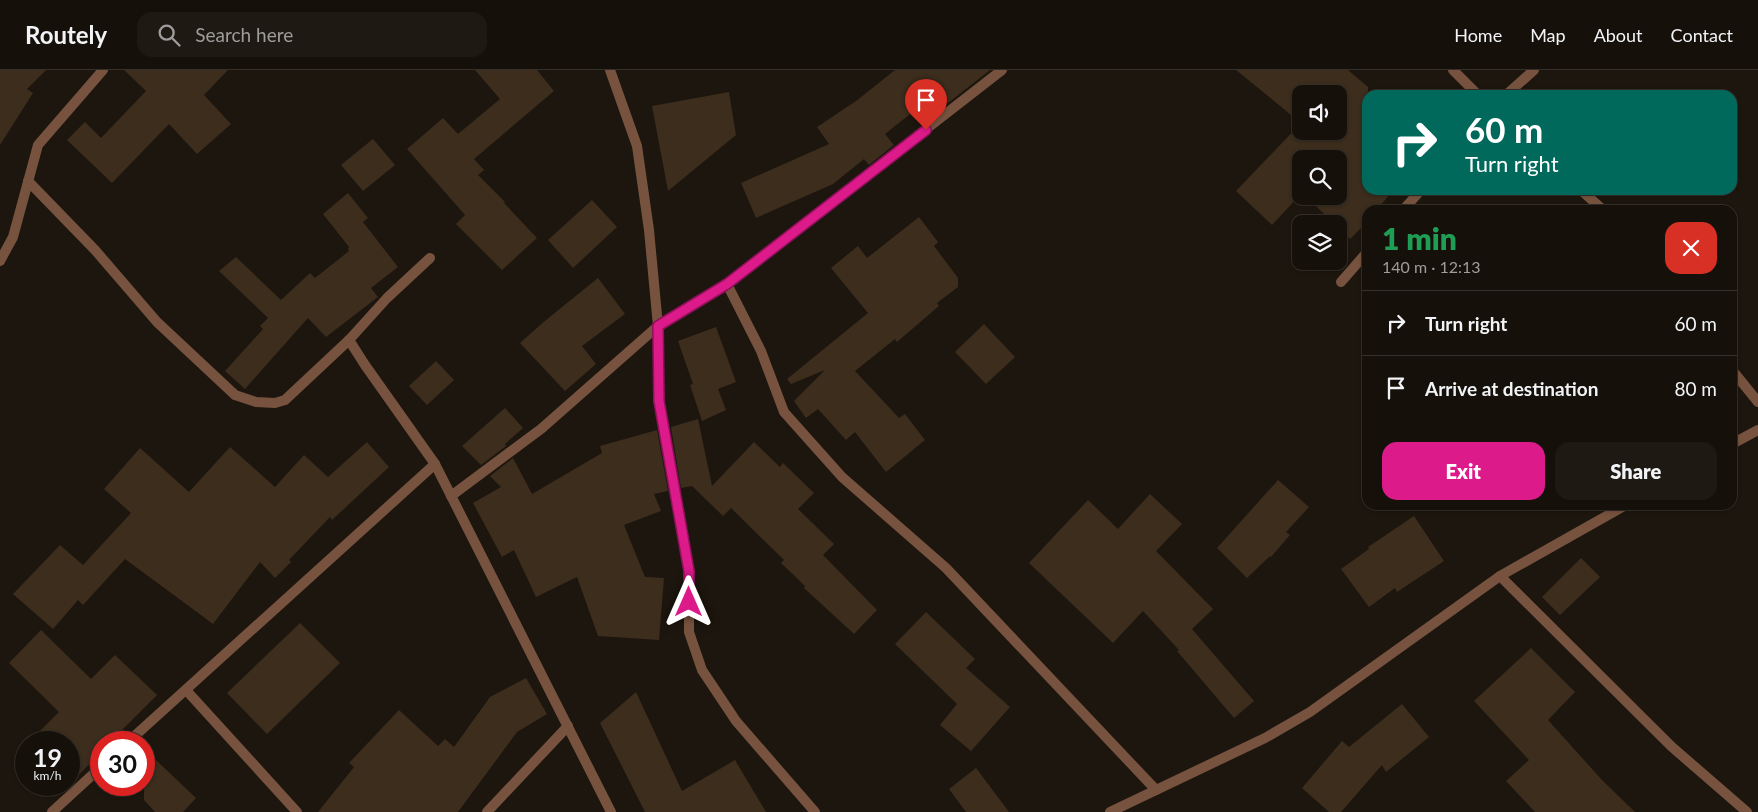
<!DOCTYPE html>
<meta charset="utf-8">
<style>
:root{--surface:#16100a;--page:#1f1913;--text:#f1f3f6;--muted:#9e9d9c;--line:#35302b;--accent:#dc1a8a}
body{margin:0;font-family:Lato,sans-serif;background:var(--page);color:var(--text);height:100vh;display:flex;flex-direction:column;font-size:19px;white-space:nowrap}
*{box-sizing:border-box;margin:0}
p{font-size:16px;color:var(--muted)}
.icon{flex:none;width:28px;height:28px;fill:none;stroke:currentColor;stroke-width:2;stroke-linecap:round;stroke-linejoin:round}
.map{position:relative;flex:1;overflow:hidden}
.drawer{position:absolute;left:1362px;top:135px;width:375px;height:305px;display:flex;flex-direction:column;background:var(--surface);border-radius:15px;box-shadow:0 1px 4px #0004,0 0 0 1px var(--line)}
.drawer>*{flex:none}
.hud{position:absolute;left:1362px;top:20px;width:375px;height:105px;border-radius:15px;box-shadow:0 1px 4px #0004,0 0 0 1px var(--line);background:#00695c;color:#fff;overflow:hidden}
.controls{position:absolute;left:1292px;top:15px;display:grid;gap:10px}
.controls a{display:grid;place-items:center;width:55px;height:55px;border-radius:10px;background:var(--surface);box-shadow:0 1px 4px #0004,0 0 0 1px var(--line);font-size:25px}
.speed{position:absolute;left:15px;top:661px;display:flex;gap:10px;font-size:25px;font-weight:700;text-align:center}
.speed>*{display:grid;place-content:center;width:65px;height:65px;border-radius:50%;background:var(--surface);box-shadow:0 1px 4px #0004,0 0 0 1px var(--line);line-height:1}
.speed small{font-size:12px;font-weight:400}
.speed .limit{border:8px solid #d22;background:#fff;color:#111}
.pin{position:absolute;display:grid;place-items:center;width:42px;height:42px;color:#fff;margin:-51px -21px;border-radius:50% 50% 50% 0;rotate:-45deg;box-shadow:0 0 5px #0007}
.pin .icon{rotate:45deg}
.me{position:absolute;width:55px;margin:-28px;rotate:0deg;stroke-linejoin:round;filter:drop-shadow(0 0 4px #0008)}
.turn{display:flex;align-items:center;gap:18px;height:105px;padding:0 20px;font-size:22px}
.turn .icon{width:65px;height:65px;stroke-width:2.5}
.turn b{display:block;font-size:35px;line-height:42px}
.round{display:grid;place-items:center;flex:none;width:52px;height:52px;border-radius:15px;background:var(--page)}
.head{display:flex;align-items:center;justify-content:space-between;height:85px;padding:0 20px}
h1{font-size:30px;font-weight:800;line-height:38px;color:#1e9e55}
.primary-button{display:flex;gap:10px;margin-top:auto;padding:10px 20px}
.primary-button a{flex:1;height:58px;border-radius:15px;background:var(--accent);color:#fff;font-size:20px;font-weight:800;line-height:58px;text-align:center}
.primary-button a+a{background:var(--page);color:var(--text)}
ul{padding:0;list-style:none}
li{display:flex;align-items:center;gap:15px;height:65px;padding:0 20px;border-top:1px solid var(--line)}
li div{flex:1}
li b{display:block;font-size:19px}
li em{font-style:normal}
header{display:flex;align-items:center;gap:30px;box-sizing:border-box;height:70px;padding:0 25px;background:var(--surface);border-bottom:1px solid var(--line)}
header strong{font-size:24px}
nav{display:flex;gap:28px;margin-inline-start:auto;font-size:18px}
.search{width:350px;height:45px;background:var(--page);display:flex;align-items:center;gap:12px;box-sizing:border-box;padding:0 18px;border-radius:15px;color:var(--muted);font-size:19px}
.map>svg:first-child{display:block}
.building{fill:#3c2d1d;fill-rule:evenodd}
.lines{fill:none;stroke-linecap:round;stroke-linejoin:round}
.minor{stroke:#77533f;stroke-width:10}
.route-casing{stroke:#8f115a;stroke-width:12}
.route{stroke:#dc1a8a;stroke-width:9}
</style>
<header>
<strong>Routely</strong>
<div class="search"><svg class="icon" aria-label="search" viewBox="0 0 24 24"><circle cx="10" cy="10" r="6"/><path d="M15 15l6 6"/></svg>Search here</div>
<nav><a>Home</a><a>Map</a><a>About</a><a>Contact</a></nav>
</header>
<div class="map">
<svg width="1758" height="742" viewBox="0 0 1758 742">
<rect width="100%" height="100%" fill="#1d160e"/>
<!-- building -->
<g class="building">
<polygon points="0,0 46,0 27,19 33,23 0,75"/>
<polygon points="124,0 228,0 204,25 231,54 197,84 169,54 112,113 67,70 85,52 101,68 146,21"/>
<polygon points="475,0 537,0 554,21 474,89 484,100 478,105 505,132 504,133 537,168 502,200 456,154 465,145 407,79 443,48 458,64 500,29"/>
<polygon points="895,0 990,0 948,33 938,22 885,64 894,75 869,95 864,89 833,114 756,148 741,113 829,74 817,57 856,31"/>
<path d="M 1236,0 L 1348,0 L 1368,17 L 1368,120 L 1393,120 L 1377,140 L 1368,140 L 1368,151 L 1350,169 L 1339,158 L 1339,154 L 1334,154 L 1306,126 L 1339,126 L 1339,89 L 1301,89 L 1301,124 L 1272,155 L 1236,121 L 1301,53 ZM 1301,24 L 1339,24 L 1339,61 L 1301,61 Z"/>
<polygon points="729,22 736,65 668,121 652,36"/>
<polygon points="373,69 395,95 363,121 341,95"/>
<polygon points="348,123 368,148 363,152 398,197 371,218 378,227 326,267 308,248 245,319 225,301 263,259 260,256 268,248 219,201 236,187 281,230 310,203 315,208 349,181 348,179 349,177 323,144"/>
<polygon points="592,130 617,157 573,198 548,170"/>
<polygon points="919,147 938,172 934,176 958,208 958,217 937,233 939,236 897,272 895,269 855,301 899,348 905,344 925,370 886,402 855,362 846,370 818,339 806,348 794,331 825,300 791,314 787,309 868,243 831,198 858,176 867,188"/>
<polygon points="598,208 625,244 582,276 596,294 565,321 520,273 546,250"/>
<polygon points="984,254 1015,287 986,314 955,282"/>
<polygon points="716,257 736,312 718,319 726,340 702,351 690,315 693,314 678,271"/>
<polygon points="436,291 454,310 427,335 409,316"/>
<polygon points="505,338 523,358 505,374 506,376 481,395 462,376"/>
<polygon points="698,349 712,416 754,372 780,397 783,393 814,423 798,439 834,474 823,485 877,540 854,564 804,518 805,516 781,493 784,490 731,438 723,446 692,416 681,418 671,357"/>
<polygon points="657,360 668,421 654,424 661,441 624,455 645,507 664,508 659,570 598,566 577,507 536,527 514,480 502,487 473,433 501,417 490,406 513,388 532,424 602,383 600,376"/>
<polygon points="367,372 389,397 332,450 330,447 289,490 291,492 275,508 260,492 213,554 125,489 83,535 78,530 53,559 13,524 60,475 83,495 131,443 104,419 140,378 189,422 230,377 275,417 304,385 328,407"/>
<polygon points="1278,410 1309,437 1286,462 1290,465 1271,487 1270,486 1247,508 1217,478"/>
<polygon points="1150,424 1182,454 1156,481 1213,539 1192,559 1254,631 1234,648 1177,581 1179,580 1143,541 1113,573 1029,493 1088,430 1118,459"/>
<polygon points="1414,446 1444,491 1397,522 1395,518 1369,537 1341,499 1369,479 1368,477"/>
<polygon points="1581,488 1600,507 1560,545 1542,527"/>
<polygon points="926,542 975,589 966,598 1010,637 971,681 940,655 957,634 895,574"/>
<polygon points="300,553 340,593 267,664 227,623"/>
<polygon points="41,560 91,609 115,585 157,625 110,672 101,672 101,682 69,715 69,672 29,672 59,642 9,593"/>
<polygon points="1531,578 1575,622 1548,650 1602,710 1635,742 1535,742 1506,711 1529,690 1474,631"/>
<polygon points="526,608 547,644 517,662 458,742 318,742 354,697 349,693 399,640 438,676 445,669 454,677 490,627"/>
<polygon points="636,622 682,721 735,690 766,742 645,742 600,653"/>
<polygon points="1402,634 1429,667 1386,702 1382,695 1341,742 1329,742 1302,718 1342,671 1349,677"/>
<polygon points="156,690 196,728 183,742 155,742 144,730 144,702"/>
<polygon points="976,698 1009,742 966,742 949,719"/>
</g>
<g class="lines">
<!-- minor -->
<g class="minor">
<polyline points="610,0 637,76 649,160 658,256 659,331 689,501 689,562 702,600 736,651 815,742"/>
<polyline points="1453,0 1478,25"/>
<polyline points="1506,25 1534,0"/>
<polyline points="28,111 95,180 157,252 235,325 256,332 275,333 285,330 349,270"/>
<polyline points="1581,120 1603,140"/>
<polyline points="1403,140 1421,120"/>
<polyline points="430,188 387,228 349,270 365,295 435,394 611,742"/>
<polyline points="0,191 13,167 38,75 103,0"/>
<polyline points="1341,212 1368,181"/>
<polyline points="727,214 761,281 784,342 842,407 946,498 1156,720"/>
<polyline points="1732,300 1758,332"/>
<polyline points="1732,374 1758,360"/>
<polyline points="451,426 541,359 658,256 727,214 1002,0"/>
<polyline points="1500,506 1672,677 1747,742"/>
<polyline points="186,620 297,742"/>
<polyline points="128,672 435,394"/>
<polyline points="52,742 101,697"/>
<polyline points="487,742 568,656"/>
<polyline points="1110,742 1265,668 1310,642 1500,506 1626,435"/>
</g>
</g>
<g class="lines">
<defs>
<polyline id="route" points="689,532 689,501 659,331 658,256 727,214 926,60"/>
</defs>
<!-- route casing -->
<use href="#route" class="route-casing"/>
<!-- route -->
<use href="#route" class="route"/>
</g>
</svg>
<div class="controls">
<a><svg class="icon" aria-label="sound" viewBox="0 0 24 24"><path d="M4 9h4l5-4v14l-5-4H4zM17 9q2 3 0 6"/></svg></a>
<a><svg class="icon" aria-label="search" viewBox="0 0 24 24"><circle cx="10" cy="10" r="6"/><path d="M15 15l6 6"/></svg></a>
<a><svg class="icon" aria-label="layers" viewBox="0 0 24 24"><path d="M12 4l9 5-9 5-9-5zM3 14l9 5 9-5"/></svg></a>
</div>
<div class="speed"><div>19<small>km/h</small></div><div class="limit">30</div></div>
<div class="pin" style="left:926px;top:60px;background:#d93025"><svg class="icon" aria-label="arrive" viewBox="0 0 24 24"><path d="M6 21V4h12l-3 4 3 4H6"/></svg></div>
<svg class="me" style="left:689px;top:532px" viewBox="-20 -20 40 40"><path d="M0-17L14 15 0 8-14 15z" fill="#dc1a8a" stroke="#fff" stroke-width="4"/></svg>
<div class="hud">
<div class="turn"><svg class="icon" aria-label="right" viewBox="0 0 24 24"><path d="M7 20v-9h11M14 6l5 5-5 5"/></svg><div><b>60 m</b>Turn right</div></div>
</div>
<section class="drawer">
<div class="head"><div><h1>1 min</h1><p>140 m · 12:13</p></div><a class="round" style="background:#d93025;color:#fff"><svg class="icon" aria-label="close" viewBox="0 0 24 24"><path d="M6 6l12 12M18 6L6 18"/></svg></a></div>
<ul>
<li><svg class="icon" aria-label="right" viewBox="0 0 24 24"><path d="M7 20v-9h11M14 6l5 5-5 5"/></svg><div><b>Turn right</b></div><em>60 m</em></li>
<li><svg class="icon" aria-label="arrive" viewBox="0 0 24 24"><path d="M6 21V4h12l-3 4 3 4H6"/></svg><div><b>Arrive at destination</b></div><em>80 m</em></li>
</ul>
<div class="primary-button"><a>Exit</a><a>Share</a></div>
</section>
</div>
